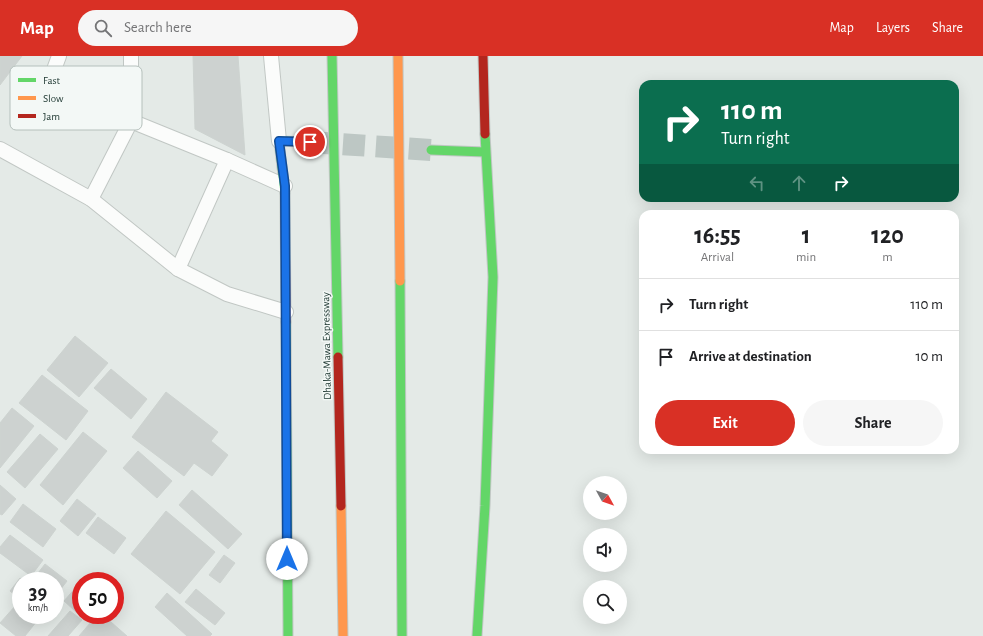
<!DOCTYPE html>
<style>
:root{--surface:#fff;--page:#f6f6f6;--text:#202124;--muted:#757577;--line:#e0e0e0;--accent:#d93025}
body{margin:0;font-family:"Alegreya Sans",sans-serif;background:var(--page);color:var(--text);height:100vh;display:flex;flex-direction:column;font-size:15px;white-space:nowrap}
*{box-sizing:border-box;margin:0}
p{font-size:13px;color:var(--muted)}
.icon{flex:none;width:22px;height:22px;fill:none;stroke:currentColor;stroke-width:2;stroke-linecap:round;stroke-linejoin:round}
.map{position:relative;flex:1;overflow:hidden}
.details{position:absolute;left:639px;top:154px;width:320px;height:244px;display:flex;flex-direction:column;background:var(--surface);border-radius:12px;box-shadow:0 4px 16px #0002}
.details>*{flex:none}
.hud{position:absolute;left:639px;top:24px;width:320px;height:122px;border-radius:12px;box-shadow:0 4px 16px #0002;background:#0b6e4f;color:#fff;overflow:hidden}
.needle{width:26px;rotate:130deg}
.fabs{position:absolute;left:583px;top:420px;display:grid;gap:8px}
.fabs a{display:grid;place-items:center;width:44px;height:44px;border-radius:50%;background:var(--surface);box-shadow:0 4px 16px #0002;font-size:20px}
.speed{position:absolute;left:12px;top:516px;display:flex;gap:8px;font-size:20px;font-weight:700;text-align:center}
.speed>*{display:grid;place-content:center;width:52px;height:52px;border-radius:50%;background:var(--surface);box-shadow:0 4px 16px #0002;line-height:1}
.speed small{font-size:10px;font-weight:400}
.speed .limit{border:6px solid #d22;background:#fff;color:#111}
.pin{position:absolute;display:grid;place-items:center;width:34px;height:34px;color:#fff;margin:-17px;border:2px solid #fff;border-radius:50%;box-shadow:0 1px 4px #0007}
.me{position:absolute;width:44px;margin:-22px;rotate:0deg;stroke-linejoin:round;filter:drop-shadow(0 0 3px #0008)}
.turn{display:flex;align-items:center;gap:14px;height:84px;padding:0 16px;font-size:18px}
.turn .icon{width:52px;height:52px;stroke-width:2.5}
.turn b{display:block;font-size:28px;line-height:34px}
.lanes{display:flex;align-items:center;height:38px;padding:0 16px;background:#0003;justify-content:center;gap:20px;direction:ltr}
.lanes .off{opacity:.35}
.eta{display:flex;justify-content:space-evenly;align-items:center;height:68px;text-align:center}
.eta b{font-size:24px;font-weight:700;line-height:28px}
.primary-button{display:flex;gap:8px;margin-top:auto;padding:8px 16px}
.primary-button a{flex:1;height:46px;border-radius:24px;background:var(--accent);color:#fff;font-size:16px;font-weight:700;line-height:46px;text-align:center}
.primary-button a+a{background:var(--page);color:var(--text)}
ul{padding:0;list-style:none}
li{display:flex;align-items:center;gap:12px;height:52px;padding:0 16px;border-top:1px solid var(--line)}
li div{flex:1}
li b{display:block;font-size:15px}
li em{font-style:normal}
header{display:flex;align-items:center;gap:24px;box-sizing:border-box;height:56px;padding:0 20px;background:var(--accent);color:#fff}
header strong{font-size:19px}
nav{display:flex;gap:22px;margin-inline-start:auto;font-size:14px}
.search{width:280px;height:36px;background:var(--page);display:flex;align-items:center;gap:10px;box-sizing:border-box;padding:0 14px;border-radius:22px;color:var(--muted);font-size:15px}
.map>svg:first-child{display:block}
.building{fill:#cdd2d0;stroke:#cdd3d0}
.lines{fill:none;stroke-linecap:round;stroke-linejoin:round}
.secondary-tunnel{stroke:#bdc7c4;stroke-width:22;stroke-dasharray:22 11;stroke-linecap:butt}
.lane-casing{stroke:#c1c7c4;stroke-width:16}
.fast-casing{stroke:#c0c7c4;stroke-width:11}
.slow-casing{stroke:#c0c7c4;stroke-width:11}
.jam-casing{stroke:#c0c7c4;stroke-width:11}
.lane{stroke:#fbfcfb;stroke-width:14}
.fast{stroke:#63d668;stroke-width:9}
.slow{stroke:#ff974d;stroke-width:9}
.jam{stroke:#b3261e;stroke-width:9}
.route-casing{stroke:#114b97;stroke-width:10}
.route{stroke:#1a73e8;stroke-width:7}
.labels{text-anchor:middle;stroke-width:3;stroke-linejoin:round;paint-order:stroke}
.street-label{font-size:11px;fill:#233c36;stroke:#f3f8f6}
.key{fill:#f3f8f6;stroke:#b5c0bc;stroke-width:1}
.key-label{font-size:11px;fill:#233c36}
</style>
<header>
<strong>Map</strong>
<div class="search"><svg class="icon" aria-label="search" viewBox="0 0 24 24"><circle cx="10" cy="10" r="6"/><path d="M15 15l6 6"/></svg>Search here</div>
<nav><a>Map</a><a>Layers</a><a>Share</a></nav>
</header>
<div class="map">
<svg width="983" height="580" viewBox="0 0 983 580">
<rect width="100%" height="100%" fill="#e4eae7"/>
<!-- building -->
<g class="building">
<polygon points="0,0 22,0 0,29"/>
<polygon points="193,0 238,0 245,99 195,73"/>
<polygon points="75,280 108,307 79,341 47,314"/>
<polygon points="111,313 147,343 131,363 94,332"/>
<polygon points="42,319 88,355 66,384 19,347"/>
<polygon points="166,336 218,376 211,385 228,399 212,420 194,407 184,420 132,381"/>
<polygon points="12,352 34,370 0,412 0,367"/>
<polygon points="83,376 107,395 63,449 40,429"/>
<polygon points="40,378 58,393 25,432 7,416"/>
<polygon points="138,395 172,425 157,442 123,412"/>
<polygon points="0,429 16,443 2,459 0,458"/>
<polygon points="192,434 242,478 228,493 179,449"/>
<polygon points="77,443 96,458 78,480 60,465"/>
<polygon points="23,448 56,473 43,491 10,466"/>
<polygon points="166,455 215,496 180,538 131,498"/>
<polygon points="98,461 126,482 114,498 86,477"/>
<polygon points="10,479 43,504 31,520 0,497 0,491"/>
<polygon points="224,499 235,507 220,527 209,519"/>
<polygon points="45,508 67,525 57,538 55,536 55,525 40,525 35,521"/>
<polygon points="20,522 24,525 21,525 21,544 10,535"/>
<polygon points="77,530 81,534 81,559 88,559 84,563 64,545"/>
<polygon points="196,533 225,557 215,569 185,546"/>
<polygon points="167,537 212,578 210,580 187,580 155,551"/>
<polygon points="16,549 21,553 21,559 29,559 37,565 25,580 16,580 0,567"/>
<polygon points="70,555 82,564 68,580 48,580"/>
<polygon points="97,559 103,559 127,580 79,580"/>
</g>
<g class="lines">
<!-- secondary-tunnel -->
<polyline class="secondary-tunnel" points="310,86 431,94"/>
<defs>
<g id="lane">
<polyline points="59,0 52,19 64,32 131,65 227,104 285,130"/>
<polyline points="271,0 279,85"/>
<polyline points="0,93 91,143 178,213 227,238 286,256"/>
<polyline points="91,143 131,65 131,0"/>
<polyline points="178,213 227,104"/>
</g>
<g id="fast">
<polyline points="332,0 338,301"/>
<polyline points="431,94 485,96"/>
<polyline points="285,137 279,85 310,86"/>
<polyline points="400,225 402,580"/>
<polyline points="286,266 288,580"/>
<polyline points="477,580 485,450 493,221 485,78"/>
</g>
<g id="slow">
<polyline points="398,0 400,225"/>
<polyline points="341,450 343,580"/>
</g>
<g id="jam">
<polyline points="483,0 485,78"/>
<polyline points="285,137 286,266"/>
<polyline points="338,301 341,450"/>
</g>
</defs>
<!-- lane casing -->
<use href="#lane" class="lane-casing"/>
<!-- fast casing -->
<use href="#fast" class="fast-casing"/>
<!-- slow casing -->
<use href="#slow" class="slow-casing"/>
<!-- jam casing -->
<use href="#jam" class="jam-casing"/>
<!-- lane -->
<use href="#lane" class="lane"/>
<!-- fast -->
<use href="#fast" class="fast"/>
<!-- slow -->
<use href="#slow" class="slow"/>
<!-- jam -->
<use href="#jam" class="jam"/>
</g>
<g class="lines">
<defs>
<polyline id="route" points="287,503 285,130 279,85 310,86"/>
</defs>
<!-- route casing -->
<use href="#route" class="route-casing"/>
<!-- route -->
<use href="#route" class="route"/>
</g>
<g class="labels">
<!-- street labels -->
<g class="street-label">
<text transform="translate(326 290) rotate(-91)" y="4">Dhaka-Mawa Expressway</text>
</g>
</g>
<!-- legend -->
<rect x="10" y="10" width="132" height="64" rx="6" class="key"/>
<rect x="18" y="22" width="18" height="4" fill="#63d668"/>
<rect x="18" y="40" width="18" height="4" fill="#ff974d"/>
<rect x="18" y="58" width="18" height="4" fill="#b3261e"/>
<g class="key-label">
<text x="43" y="28">Fast</text>
<text x="43" y="46">Slow</text>
<text x="43" y="64">Jam</text>
</g>
</svg>
<div class="fabs">
<a><svg class="needle" viewBox="-14 -14 28 28"><path d="M0-13l5 13h-10z" fill="#e53935"/><path d="M0 13l5-13h-10z" fill="#757577"/></svg></a>
<a><svg class="icon" aria-label="sound" viewBox="0 0 24 24"><path d="M4 9h4l5-4v14l-5-4H4zM17 9q2 3 0 6"/></svg></a>
<a><svg class="icon" aria-label="search" viewBox="0 0 24 24"><circle cx="10" cy="10" r="6"/><path d="M15 15l6 6"/></svg></a>
</div>
<div class="speed"><div>39<small>km/h</small></div><div class="limit">50</div></div>
<div class="pin" style="left:310px;top:86px;background:#d93025"><svg class="icon" aria-label="arrive" viewBox="0 0 24 24"><path d="M6 21V4h12l-3 4 3 4H6"/></svg></div>
<svg class="me" style="left:287px;top:503px" viewBox="-20 -20 40 40"><circle r="19" fill="#fff"/><path d="M0-13L10 11 0 6-10 11z" fill="#1a73e8"/></svg>
<div class="hud">
<div class="turn"><svg class="icon" aria-label="right" viewBox="0 0 24 24"><path d="M7 20v-9h11M14 6l5 5-5 5"/></svg><div><b>110 m</b>Turn right</div></div>
<div class="lanes"><svg class="icon off" aria-label="left" viewBox="0 0 24 24"><path d="M17 20v-9H6M10 6l-5 5 5 5"/></svg><svg class="icon off" aria-label="ahead" viewBox="0 0 24 24"><path d="M12 20V5M6 11l6-6 6 6"/></svg><svg class="icon" aria-label="right" viewBox="0 0 24 24"><path d="M7 20v-9h11M14 6l5 5-5 5"/></svg></div>
</div>
<section class="details">
<div class="eta">
<div><b>16:55</b><p>Arrival</p></div>
<div><b>1</b><p>min</p></div>
<div><b>120</b><p>m</p></div>
</div>
<ul>
<li><svg class="icon" aria-label="right" viewBox="0 0 24 24"><path d="M7 20v-9h11M14 6l5 5-5 5"/></svg><div><b>Turn right</b></div><em>110 m</em></li>
<li><svg class="icon" aria-label="arrive" viewBox="0 0 24 24"><path d="M6 21V4h12l-3 4 3 4H6"/></svg><div><b>Arrive at destination</b></div><em>10 m</em></li>
</ul>
<div class="primary-button"><a>Exit</a><a>Share</a></div>
</section>
</div>
